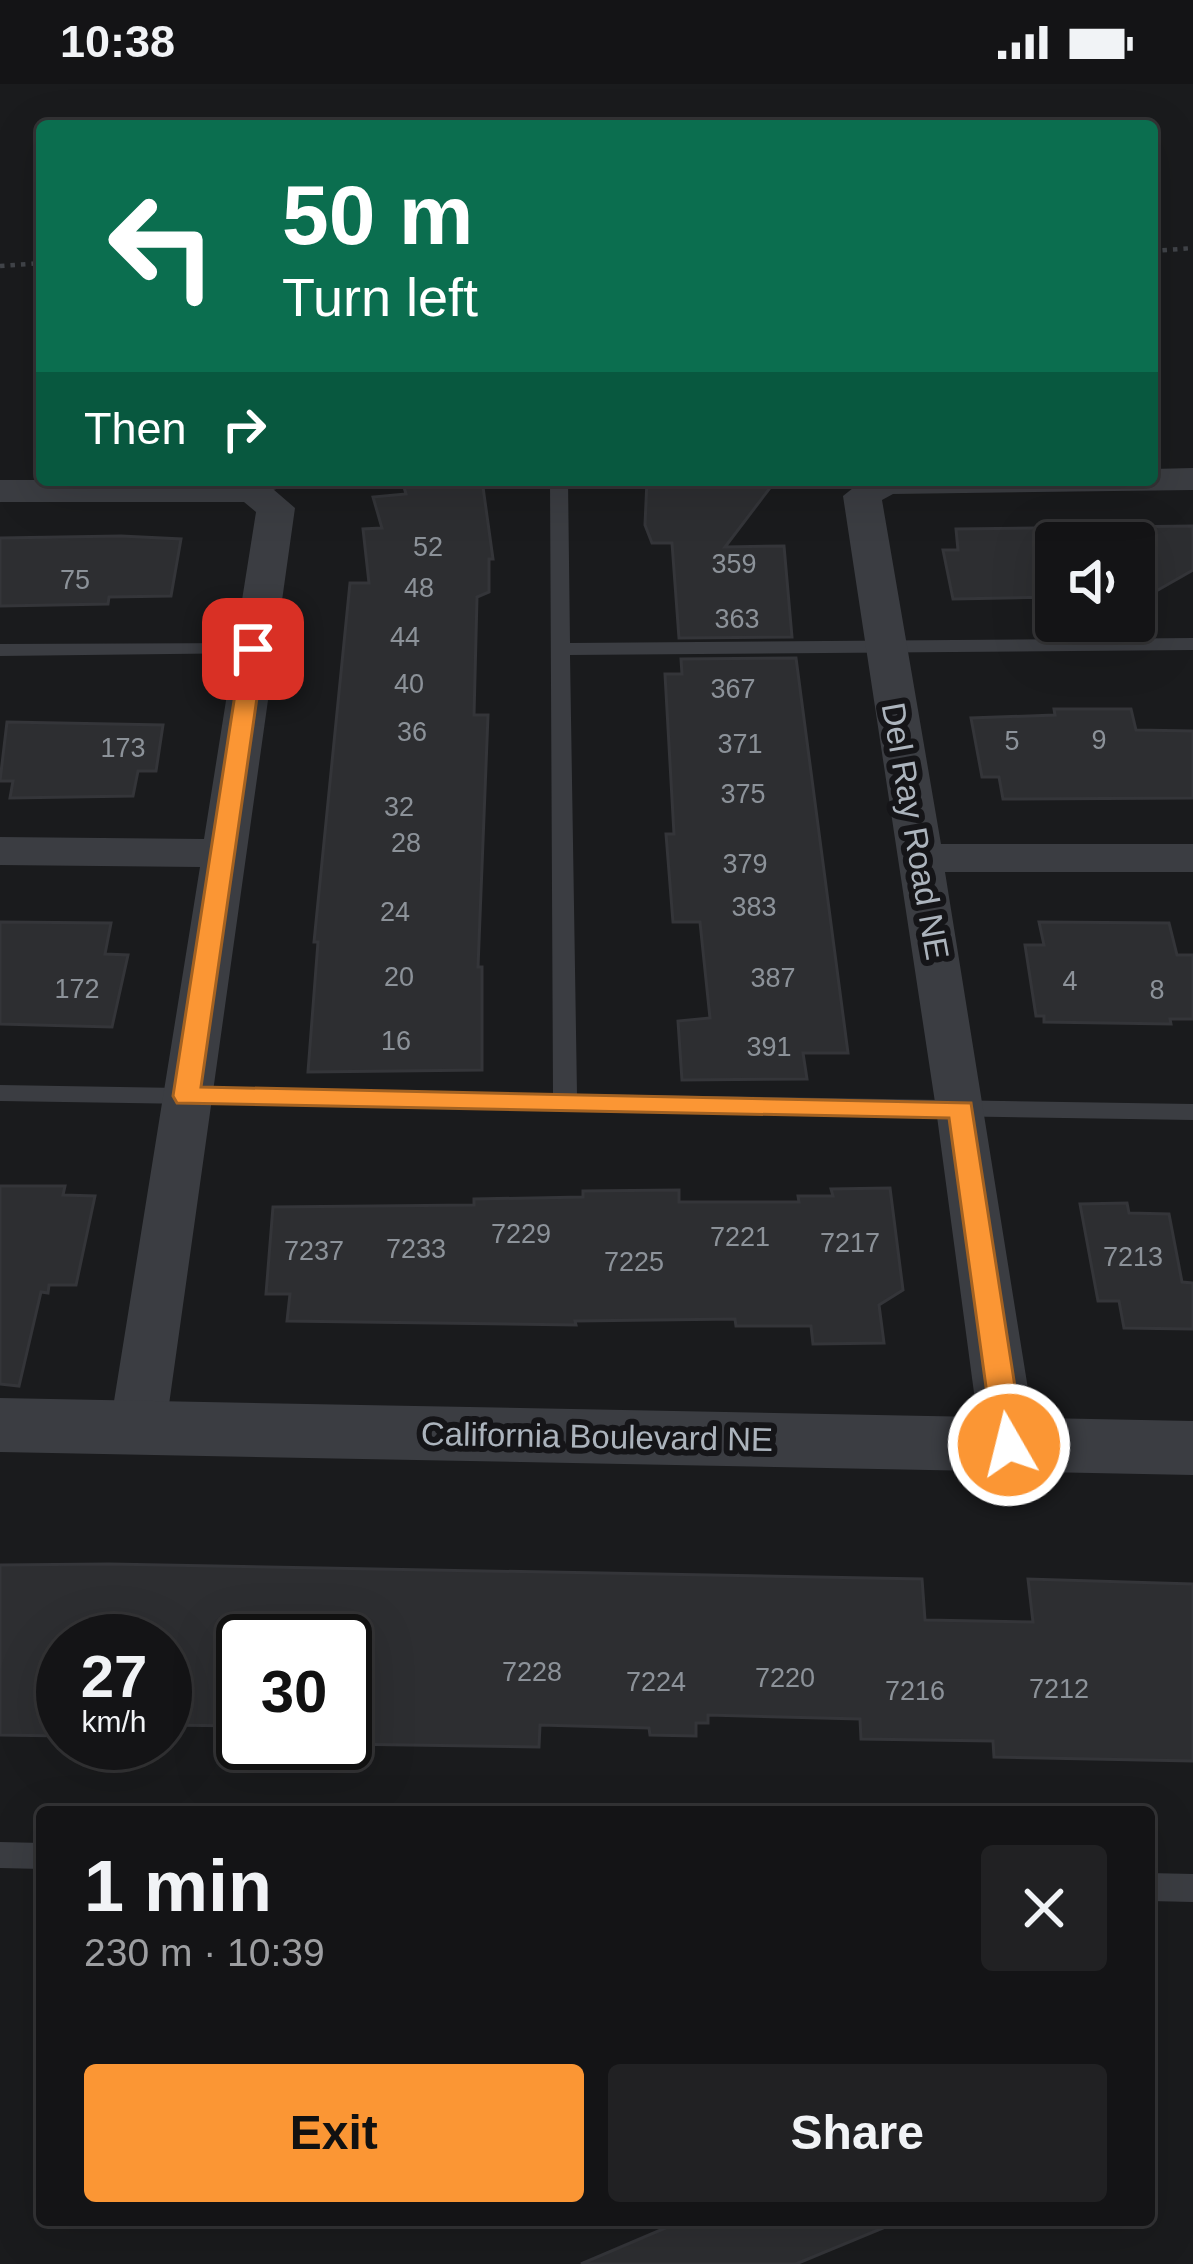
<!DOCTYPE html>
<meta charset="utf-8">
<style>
:root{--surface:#141416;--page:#212123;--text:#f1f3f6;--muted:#9d9ea1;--line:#333335;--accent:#fb9634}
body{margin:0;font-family:Helvetica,sans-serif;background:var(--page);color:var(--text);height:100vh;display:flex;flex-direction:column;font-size:45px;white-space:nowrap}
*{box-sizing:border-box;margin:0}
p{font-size:39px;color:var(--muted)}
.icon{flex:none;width:66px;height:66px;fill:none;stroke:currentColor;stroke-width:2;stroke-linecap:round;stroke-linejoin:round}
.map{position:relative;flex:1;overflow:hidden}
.panel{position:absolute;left:36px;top:1722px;width:1119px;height:420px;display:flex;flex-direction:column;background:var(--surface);border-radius:12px;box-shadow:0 12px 48px #0002,0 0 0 3px var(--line)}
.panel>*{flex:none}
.banner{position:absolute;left:36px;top:36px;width:1122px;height:366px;border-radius:12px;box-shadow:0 12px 48px #0002,0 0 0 3px var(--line);background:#0b6e4f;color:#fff;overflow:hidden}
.buttons{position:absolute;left:1035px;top:438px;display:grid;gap:24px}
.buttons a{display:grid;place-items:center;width:120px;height:120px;border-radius:12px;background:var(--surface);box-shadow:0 12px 48px #0002,0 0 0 3px var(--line);font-size:60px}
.speed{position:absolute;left:36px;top:1530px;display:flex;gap:24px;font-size:60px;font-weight:700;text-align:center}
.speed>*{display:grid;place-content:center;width:156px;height:156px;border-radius:50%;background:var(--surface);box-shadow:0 12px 48px #0002,0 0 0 3px var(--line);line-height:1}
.speed small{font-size:30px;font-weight:400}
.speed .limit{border:6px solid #111;border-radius:18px;background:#fff;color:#111}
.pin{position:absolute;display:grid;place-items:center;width:102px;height:102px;color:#fff;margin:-51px;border-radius:24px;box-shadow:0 6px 18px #0006}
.me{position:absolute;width:132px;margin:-66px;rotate:352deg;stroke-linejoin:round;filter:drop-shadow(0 0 9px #0008)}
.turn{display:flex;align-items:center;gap:42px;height:252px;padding:0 48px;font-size:54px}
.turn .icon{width:156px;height:156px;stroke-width:2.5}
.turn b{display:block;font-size:84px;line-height:102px}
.then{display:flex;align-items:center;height:114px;padding:0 48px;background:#0003;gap:24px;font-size:45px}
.round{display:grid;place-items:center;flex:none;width:126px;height:126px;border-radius:12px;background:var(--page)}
.summary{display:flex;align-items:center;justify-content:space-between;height:204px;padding:0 48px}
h1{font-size:72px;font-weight:700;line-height:90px}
.primary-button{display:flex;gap:24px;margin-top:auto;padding:24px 48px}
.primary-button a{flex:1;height:138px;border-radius:12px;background:var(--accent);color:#111;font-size:48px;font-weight:700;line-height:138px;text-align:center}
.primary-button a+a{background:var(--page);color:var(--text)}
.status{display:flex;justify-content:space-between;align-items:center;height:84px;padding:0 60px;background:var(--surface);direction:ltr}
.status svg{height:33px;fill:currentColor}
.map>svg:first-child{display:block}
.building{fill:#2d2e31;stroke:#343539;stroke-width:3}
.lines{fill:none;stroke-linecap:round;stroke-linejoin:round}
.path{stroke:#414449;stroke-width:4.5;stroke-dasharray:4.5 6;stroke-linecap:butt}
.service{fill:#3b3d42;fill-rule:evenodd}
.minor{fill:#3b3d42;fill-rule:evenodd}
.tertiary{fill:#3b3d42;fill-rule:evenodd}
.route{fill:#fb9634;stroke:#a36222;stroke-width:3}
.labels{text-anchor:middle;stroke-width:12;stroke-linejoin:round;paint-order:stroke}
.number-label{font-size:27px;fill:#8c9299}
.street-label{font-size:33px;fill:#acb4bd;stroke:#151518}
</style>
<div class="status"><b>10:38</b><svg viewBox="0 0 49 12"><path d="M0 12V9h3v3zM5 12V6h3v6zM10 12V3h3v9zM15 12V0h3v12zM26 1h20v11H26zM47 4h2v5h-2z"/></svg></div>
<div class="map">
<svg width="1193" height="2180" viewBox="0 0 1193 2180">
<rect width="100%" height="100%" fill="#1a1b1d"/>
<!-- building -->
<g class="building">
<polygon points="402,396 482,396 493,475 489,475 489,508 477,513 474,631 488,631 478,883 482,883 482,986 308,988 318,858 314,858 350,499 369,499 363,445 382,444 373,413 406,410"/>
<polygon points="647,396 776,396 725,463 784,462 792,553 679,554 672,459 652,459 645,441"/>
<polygon points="1193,442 1193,486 1151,510 1134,507 1134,459 1056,459 1056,513 953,515 943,466 958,466 956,445"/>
<polygon points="121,452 181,455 171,512 109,513 108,520 0,522 0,454"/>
<polygon points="796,574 848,969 803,969 807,995 682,996 678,937 710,934 700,838 673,838 666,750 674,750 665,590 682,590 681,575"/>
<polygon points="1054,625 1131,625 1136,646 1193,647 1193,714 1003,715 999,693 982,693 971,634 1055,631"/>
<polygon points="7,638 163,641 156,687 138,687 133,712 10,714 13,697 0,697"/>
<polygon points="0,838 111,839 105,870 128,871 112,943 0,940"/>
<polygon points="1039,838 1169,839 1177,871 1193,871 1193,935 1170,935 1171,940 1044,938 1044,932 1036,932 1025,861 1044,861"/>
<polygon points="0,1102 65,1102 63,1111 95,1112 76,1201 49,1201 48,1209 41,1208 19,1302 0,1300"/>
<polygon points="890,1104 903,1206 879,1221 884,1259 813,1260 811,1242 736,1242 735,1235 575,1237 576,1241 287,1237 290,1210 266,1210 273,1123 474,1121 474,1115 583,1113 583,1107 679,1106 679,1118 799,1118 798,1112 833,1112 831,1105"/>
<polygon points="1127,1119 1129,1129 1169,1130 1182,1198 1193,1199 1193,1245 1124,1244 1119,1217 1098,1217 1080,1120"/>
<polygon points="109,1480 922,1495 925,1536 1033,1538 1028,1495 1193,1500 1193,1677 994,1673 993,1657 861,1655 860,1635 708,1631 708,1639 696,1639 696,1652 650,1651 649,1644 540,1641 539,1663 342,1660 345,1557 243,1557 243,1642 165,1641 165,1557 63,1557 63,1652 0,1651 0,1481"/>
<polygon points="684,2136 899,2136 900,2137 796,2180 581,2180"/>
</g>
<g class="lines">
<!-- path -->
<g class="path">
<polyline points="1152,167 1193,164"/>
<polyline points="0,182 42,179"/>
</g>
<!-- service -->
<g class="service">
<polygon points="276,396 306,396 253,412 244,407"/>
<polygon points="550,396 568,396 570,559 1193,554 1193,566 570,571 577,1010 1193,1020 1193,1036 0,1017 0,1001 553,1010"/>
<polygon points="253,559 260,561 260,569 0,572 0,560"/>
<polygon points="0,1758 42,1759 42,1785 0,1784"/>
<polygon points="1149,1789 1193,1790 1193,1818 1149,1817"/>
</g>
<!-- minor -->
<g class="minor">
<polygon points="1193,384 1193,406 893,410 882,416 941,760 1193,760 1193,788 945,788 1037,1361 1029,1377 1009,1383 989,1377 981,1361 936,1025 843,412 863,396 1152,396 1152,385"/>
<polygon points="0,396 254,396 266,399 295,424 166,1342 158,1357 138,1364 118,1357 110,1342 200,783 0,781 0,753 204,755 256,428 244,418 0,418"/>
</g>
<!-- tertiary -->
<polygon class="tertiary" points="0,1314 1193,1337 1193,1391 0,1368"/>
</g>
<!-- route -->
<polygon class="route" points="253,558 264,565 201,1003 971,1019 1024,1361 1019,1369 998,1369 994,1361 949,1034 177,1019 173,1012 242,565"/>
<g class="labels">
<!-- number labels -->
<g class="number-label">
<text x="428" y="472">52</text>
<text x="734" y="489">359</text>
<text x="75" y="505">75</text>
<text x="419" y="513">48</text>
<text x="737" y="544">363</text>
<text x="405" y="562">44</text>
<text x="409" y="609">40</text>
<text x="733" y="614">367</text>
<text x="412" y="657">36</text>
<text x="1099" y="665">9</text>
<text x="1012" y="666">5</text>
<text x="740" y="669">371</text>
<text x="123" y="673">173</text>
<text x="743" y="719">375</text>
<text x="399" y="732">32</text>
<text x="406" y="768">28</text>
<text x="745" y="789">379</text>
<text x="754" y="832">383</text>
<text x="395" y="837">24</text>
<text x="399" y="902">20</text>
<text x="773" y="903">387</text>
<text x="1070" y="906">4</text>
<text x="77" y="914">172</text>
<text x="1157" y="915">8</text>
<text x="396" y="966">16</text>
<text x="769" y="972">391</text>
<text x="521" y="1159">7229</text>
<text x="740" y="1162">7221</text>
<text x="850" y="1168">7217</text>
<text x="416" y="1174">7233</text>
<text x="314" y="1176">7237</text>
<text x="1133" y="1182">7213</text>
<text x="634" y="1187">7225</text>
<text x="532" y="1597">7228</text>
<text x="785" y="1603">7220</text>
<text x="656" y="1607">7224</text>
<text x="1059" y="1614">7212</text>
<text x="915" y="1616">7216</text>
</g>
<!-- street labels -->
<g class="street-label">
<text transform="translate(916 747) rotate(80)" y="12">Del Ray Road NE</text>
<text transform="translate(597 1352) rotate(1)" y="12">California Boulevard NE</text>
</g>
</g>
</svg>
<div class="buttons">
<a><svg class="icon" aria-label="sound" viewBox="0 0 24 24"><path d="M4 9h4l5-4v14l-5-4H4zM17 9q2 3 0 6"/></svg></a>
</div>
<div class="speed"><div>27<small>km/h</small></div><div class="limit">30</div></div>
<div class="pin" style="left:253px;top:565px;background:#d93025"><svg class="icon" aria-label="arrive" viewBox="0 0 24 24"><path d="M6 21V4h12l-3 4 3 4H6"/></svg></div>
<svg class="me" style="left:1009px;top:1361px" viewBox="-20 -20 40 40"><circle r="17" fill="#fb9634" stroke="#fff" stroke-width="3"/><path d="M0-11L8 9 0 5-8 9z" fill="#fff"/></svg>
<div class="banner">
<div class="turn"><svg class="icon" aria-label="left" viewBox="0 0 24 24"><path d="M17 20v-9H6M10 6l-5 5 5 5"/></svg><div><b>50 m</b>Turn left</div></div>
<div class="then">Then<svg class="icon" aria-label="right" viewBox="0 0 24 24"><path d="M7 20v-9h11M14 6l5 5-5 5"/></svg></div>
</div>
<section class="panel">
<div class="summary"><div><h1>1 min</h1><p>230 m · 10:39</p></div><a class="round"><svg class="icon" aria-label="close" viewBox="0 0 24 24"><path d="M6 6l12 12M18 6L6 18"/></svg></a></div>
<div class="primary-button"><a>Exit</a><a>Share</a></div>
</section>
</div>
